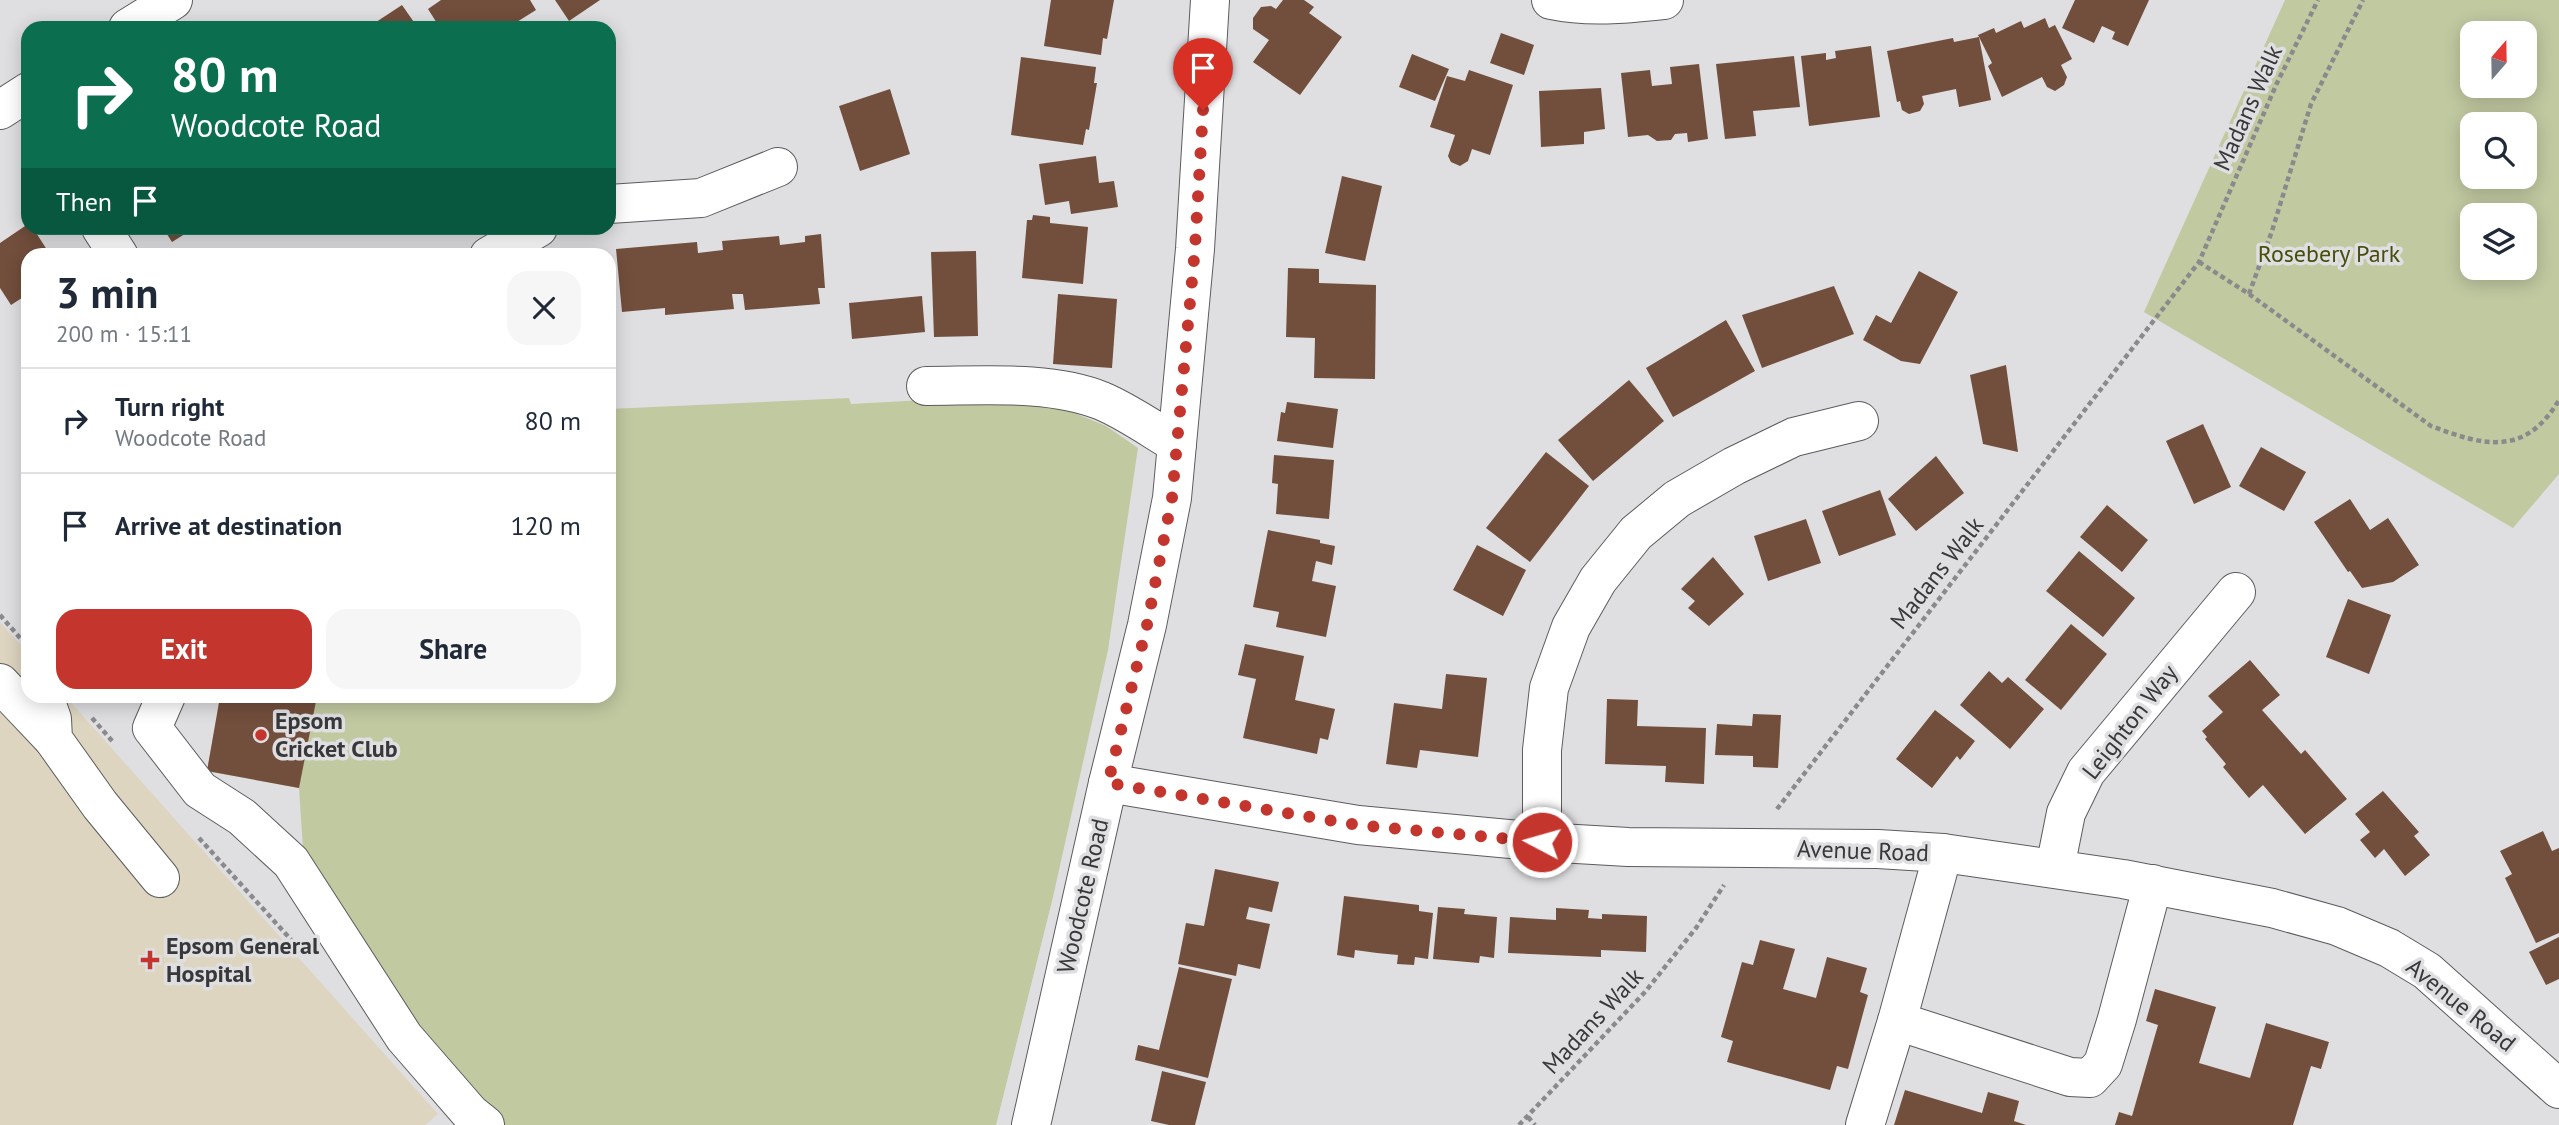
<!DOCTYPE html>
<meta charset="utf-8">
<style>
:root{--surface:#fff;--page:#f6f6f7;--text:#1f2937;--muted:#747a83;--line:#e0e1e3;--accent:#c3352d}
body{margin:0;font-family:"PT Sans",sans-serif;background:var(--page);color:var(--text);height:100vh;display:flex;flex-direction:column;font-size:26px;white-space:nowrap}
*{box-sizing:border-box;margin:0}
p{font-size:23px;color:var(--muted)}
.icon{flex:none;width:38px;height:38px;fill:none;stroke:currentColor;stroke-width:2;stroke-linecap:round;stroke-linejoin:round}
.map{position:relative;flex:1;overflow:hidden}
.drawer{position:absolute;left:21px;top:248px;width:595px;height:455px;display:flex;flex-direction:column;background:var(--surface);border-radius:21px;box-shadow:0 4px 18px #0003}
.drawer>*{flex:none}
.top-card{position:absolute;left:21px;top:21px;width:595px;height:214px;border-radius:21px;box-shadow:0 4px 18px #0003;background:#0b6e4f;color:#fff;overflow:hidden}
.needle{width:46px;rotate:20deg}
.controls{position:absolute;left:2460px;top:21px;display:grid;gap:14px}
.controls a{display:grid;place-items:center;width:77px;height:77px;border-radius:14px;background:var(--surface);box-shadow:0 4px 18px #0003;font-size:35px}
.pin{position:absolute;display:grid;place-items:center;width:60px;height:60px;color:#fff;margin:-72px -30px;border-radius:50% 50% 50% 0;rotate:-45deg;box-shadow:0 0 7px #0007}
.pin .icon{rotate:45deg}
.me{position:absolute;width:77px;margin:-38px;rotate:276deg;stroke-linejoin:round;filter:drop-shadow(0 0 5px #0008)}
.turn{display:flex;align-items:center;gap:24px;height:147px;padding:0 35px;font-size:32px}
.turn .icon{width:91px;height:91px;stroke-width:2.5}
.turn b{display:block;font-size:49px;line-height:60px}
.then{display:flex;align-items:center;height:66px;padding:0 35px;background:#0003;gap:14px;font-size:26px}
.round{display:grid;place-items:center;flex:none;width:74px;height:74px;border-radius:21px;background:var(--page)}
.headline{display:flex;align-items:center;justify-content:space-between;height:119px;padding:0 35px}
h1{font-size:42px;font-weight:800;line-height:52px}
.cta{display:flex;gap:14px;margin-top:auto;padding:14px 35px}
.cta a{flex:1;height:80px;border-radius:21px;background:var(--accent);color:#fff;font-size:28px;font-weight:800;line-height:80px;text-align:center}
.cta a+a{background:var(--page);color:var(--text)}
ul{padding:0;list-style:none}
li{display:flex;align-items:center;gap:21px;height:105px;padding:0 35px;border-top:2px solid var(--line)}
li div{flex:1}
li b{display:block;font-size:26px}
li em{font-style:normal}
.map>svg:first-child{display:block}
.medical{fill:#ddd5c0}
.green{fill:#c1c9a1;fill-rule:evenodd}
.building{fill:#724e3c}
.lines{fill:none;stroke-linecap:round;stroke-linejoin:round}
.minor-casing{stroke:#5c5c5f;stroke-width:40}
.highway-casing{stroke:#5c5c5f;stroke-width:40}
.path{stroke:#8a8a8c;stroke-width:4.5;stroke-dasharray:5 3.5;stroke-linecap:butt}
.minor{stroke:#fff;stroke-width:38}
.highway{stroke:#fff;stroke-width:38}
.route{stroke:#c3352d;stroke-width:12;stroke-dasharray:0 21.6}
.poi-dot{fill:#c3352d;stroke:#dfdfe2;stroke-width:2.5}
.labels{text-anchor:middle;stroke-width:7;stroke-linejoin:round;paint-order:stroke}
.street-label{font-size:24px;fill:#38383a;stroke:#dfdfe2}
.park-label{font-size:24px;fill:#464e0b;stroke:#dfdfe2}
.poi-label{font-size:24px;font-weight:bold;fill:#38383a;stroke:#dfdfe2;text-anchor:start}
</style>
<div class="map">
<svg width="2559" height="1125" viewBox="0 0 2559 1125">
<rect width="100%" height="100%" fill="#dfdfe2"/>
<!-- medical -->
<polygon class="medical" points="0,622 28,653 28,696 66,697 438,1114 425,1125 0,1125"/>
<!-- green -->
<g class="green">
<path d="M 2285,0 L 2559,0 L 2559,474 L 2513,528 L 2144,312 ZM 2473,33 L 2525,33 L 2525,86 L 2473,86 ZM 2473,124 L 2525,124 L 2525,177 L 2473,177 ZM 2473,215 L 2525,215 L 2525,268 L 2473,268 Z"/>
<polygon points="996,396 1060,407 1106,426 1138,448 1108,650 1053,897 996,1125 501,1125 413,1029 303,849 299,788 207,771 220,697 609,696 609,409 849,398 851,404"/>
</g>
<!-- building -->
<g class="building">
<polygon points="441,0 530,0 536,10 507,28 440,28 428,9"/>
<polygon points="555,0 600,0 569,21"/>
<polygon points="1051,0 1114,0 1107,39 1103,38 1101,55 1044,46"/>
<polygon points="1283,0 1304,0 1314,7 1309,13 1342,37 1300,95 1253,62 1269,40 1253,29 1253,18 1261,7 1271,6 1276,9"/>
<polygon points="2075,0 2149,0 2128,46 2112,39 2115,32 2102,26 2094,43 2062,28"/>
<polygon points="402,5 418,28 367,28"/>
<polygon points="2045,18 2049,28 2055,25 2072,59 2061,65 2067,77 2064,85 2055,91 2047,87 2042,77 2002,97 1988,66 1992,63 1978,35 1994,28 1996,33 2021,21 2024,28"/>
<polygon points="1501,33 1534,45 1524,75 1490,63"/>
<polygon points="1979,37 1991,100 1959,107 1956,89 1922,96 1924,104 1920,111 1909,114 1902,110 1900,101 1897,102 1887,51 1953,38 1954,42"/>
<polygon points="1871,46 1880,117 1809,126 1801,56 1826,53 1826,60 1836,58 1835,51"/>
<polygon points="1412,54 1449,69 1435,101 1399,87"/>
<polygon points="1794,56 1800,107 1753,111 1756,136 1725,139 1716,64"/>
<polygon points="1021,57 1096,67 1094,83 1097,83 1089,130 1086,129 1083,145 1011,135"/>
<polygon points="1699,64 1708,139 1688,142 1687,133 1675,134 1671,140 1657,141 1648,135 1628,137 1621,73 1650,70 1652,86 1672,84 1670,67"/>
<polygon points="1469,70 1513,85 1490,155 1472,149 1468,161 1460,166 1451,162 1448,156 1455,135 1430,127 1447,76 1465,81"/>
<polygon points="1601,88 1605,129 1584,132 1584,144 1541,147 1539,91"/>
<polygon points="890,89 910,154 860,171 839,106"/>
<polygon points="1096,156 1099,183 1114,181 1118,207 1071,214 1069,201 1045,205 1039,164"/>
<polygon points="1342,176 1382,186 1365,261 1325,253"/>
<polygon points="1033,215 1050,217 1050,223 1088,227 1083,284 1022,278 1027,220 1032,220"/>
<polygon points="28,224 28,228 33,228 51,256 28,256 28,294 11,305 0,288 0,243"/>
<polygon points="163,228 185,228 188,232 172,242"/>
<polygon points="821,234 825,288 818,288 820,304 745,310 743,294 732,294 734,309 665,315 665,308 622,312 616,249 697,242 698,253 723,250 722,241 779,236 780,245 805,242 805,236"/>
<polygon points="976,251 978,336 934,337 931,252"/>
<polygon points="1288,268 1319,269 1319,283 1376,285 1375,379 1314,378 1315,338 1286,337"/>
<polygon points="1919,271 1958,292 1920,364 1901,361 1863,340 1876,315 1891,323"/>
<polygon points="1834,286 1854,334 1762,368 1742,315"/>
<polygon points="1058,294 1117,299 1112,368 1053,364"/>
<polygon points="922,296 925,332 852,339 849,303"/>
<polygon points="1726,320 1755,371 1673,417 1646,368"/>
<polygon points="2006,365 2018,452 1983,444 1970,375"/>
<polygon points="1629,380 1664,421 1593,481 1558,440"/>
<polygon points="1287,402 1338,409 1333,448 1277,441 1281,412 1285,413"/>
<polygon points="2203,424 2231,487 2194,504 2166,441"/>
<polygon points="2261,447 2306,472 2284,511 2239,486"/>
<polygon points="1546,452 1589,486 1530,562 1486,528"/>
<polygon points="1274,455 1334,460 1329,519 1276,514 1278,484 1272,483"/>
<polygon points="1936,456 1964,493 1916,531 1888,499"/>
<polygon points="1880,490 1896,535 1839,556 1822,511"/>
<polygon points="2350,499 2370,530 2388,518 2419,565 2393,582 2362,588 2350,571 2348,572 2314,522"/>
<polygon points="2107,505 2148,540 2122,572 2080,537"/>
<polygon points="1806,519 1821,563 1768,581 1754,536"/>
<polygon points="1268,530 1320,540 1320,543 1335,546 1332,565 1316,561 1312,581 1336,586 1326,637 1276,627 1279,612 1253,607"/>
<polygon points="1477,545 1526,570 1503,616 1453,590"/>
<polygon points="2079,551 2135,598 2103,637 2046,591"/>
<polygon points="1713,557 1744,594 1709,626 1688,608 1695,601 1681,589"/>
<polygon points="2348,599 2391,615 2369,674 2326,657"/>
<polygon points="2071,624 2107,654 2061,710 2025,680"/>
<polygon points="1245,644 1304,656 1295,700 1335,709 1328,740 1320,738 1317,754 1243,738 1256,679 1238,675"/>
<polygon points="2250,660 2280,695 2262,710 2301,754 2305,750 2347,799 2305,834 2263,785 2249,798 2223,767 2226,764 2205,739 2207,737 2202,731 2223,712 2208,696"/>
<polygon points="1989,671 2002,683 2008,677 2044,709 2010,749 1960,705"/>
<polygon points="1446,674 1487,678 1478,757 1420,750 1417,768 1386,764 1394,703 1442,709"/>
<polygon points="227,696 317,696 299,788 207,771 220,697"/>
<polygon points="1607,699 1638,700 1637,726 1706,728 1704,784 1665,782 1666,766 1605,764"/>
<polygon points="1935,710 1975,741 1960,760 1957,756 1932,788 1896,759"/>
<polygon points="1753,714 1781,715 1778,768 1753,767 1753,756 1715,755 1717,724 1752,726"/>
<polygon points="2383,791 2419,832 2414,836 2430,855 2405,876 2384,849 2375,858 2360,840 2370,832 2355,814"/>
<polygon points="2543,831 2552,851 2559,848 2559,933 2536,943 2505,878 2512,874 2500,851"/>
<polygon points="1215,869 1279,882 1272,912 1249,907 1246,919 1270,924 1260,969 1238,964 1236,976 1178,964 1186,923 1204,926"/>
<polygon points="1344,896 1419,905 1419,911 1433,913 1428,959 1415,957 1414,965 1397,964 1398,955 1377,953 1355,950 1354,958 1337,955"/>
<polygon points="1438,907 1465,909 1464,914 1497,917 1494,958 1480,956 1479,963 1433,959"/>
<polygon points="1556,908 1589,910 1588,918 1602,919 1602,914 1647,916 1646,952 1601,950 1601,957 1508,953 1510,917 1556,920"/>
<polygon points="2559,937 2559,979 2546,985 2529,952"/>
<polygon points="1760,940 1795,949 1783,989 1816,998 1827,957 1867,968 1860,992 1868,995 1848,1069 1837,1066 1830,1090 1727,1062 1733,1041 1721,1037 1742,962 1753,965"/>
<polygon points="1179,967 1232,979 1208,1078 1135,1060 1138,1045 1159,1050"/>
<polygon points="2155,989 2216,1007 2199,1063 2250,1078 2266,1023 2329,1042 2321,1069 2311,1066 2293,1125 2115,1125 2119,1112 2132,1116 2158,1025 2146,1021"/>
<polygon points="1162,1071 1206,1082 1195,1125 1169,1125 1151,1121"/>
<polygon points="1905,1090 1982,1113 1988,1092 2019,1101 2014,1121 2026,1125 1894,1125"/>
</g>
<g class="lines">
<defs>
<g id="minor">
<path d="M 1551,0 C 1589,8 1626,4 1664,0"/>
<polyline points="609,204 701,198 778,167"/>
<polyline points="101,228 119,256"/>
<polyline points="489,256 538,228"/>
<path d="M 926,386 C 982,386 1050,380 1102,401 C 1128,412 1153,430 1177,444"/>
<polyline points="0,683 53,739"/>
<polyline points="44,696 52,719 53,739 100,805 160,878"/>
<polyline points="166,696 152,728 200,790 242,817 291,862 404,1037 470,1113 485,1125"/>
<polyline points="1108,783 1358,825 1542,842 1628,847 1878,849 1943,853 2123,879 2272,908 2337,926 2389,948 2427,971 2559,1089"/>
<polyline points="1542,842 1542,750 1549,688 1571,627 1598,580 1636,533 1677,499 1734,466 1794,437 1859,421"/>
<polyline points="1943,853 1897,1021 2070,1077 2090,1078 2103,1064 2117,1019 2153,884"/>
<polyline points="2055,868 2066,813 2086,772 2236,592"/>
<polyline points="1031,1125 1108,783 1147,625 1172,498 1195,249 1210,0"/>
<polyline points="1865,1125 1897,1021"/>
</g>
<g id="highway">
<polyline points="128,28 173,0"/>
<polyline points="0,110 28,92"/>
</g>
</defs>
<!-- minor casing -->
<use href="#minor" class="minor-casing"/>
<!-- highway casing -->
<use href="#highway" class="highway-casing"/>
<!-- path -->
<g class="path">
<path d="M 2199,262 L 2249,294 L 2431,426 C 2484,446 2525,457 2559,400"/>
<polyline points="2249,294 2272,231 2311,104 2363,0"/>
<polyline points="0,615 28,647"/>
<polyline points="92,718 114,743"/>
<polyline points="1777,809 2199,262 2277,83 2318,0"/>
<polyline points="199,838 294,943"/>
<polyline points="1528,1117 1535,1125"/>
<polyline points="1519,1125 1645,992 1696,928 1724,885"/>
</g>
<!-- minor -->
<use href="#minor" class="minor"/>
<!-- highway -->
<use href="#highway" class="highway"/>
</g>
<g class="lines">
<!-- route -->
<polyline class="route" points="1203,110 1195,248 1172,498 1147,625 1108,783 1358,825 1542,842"/>
</g>
<!-- markers -->
<g class="poi-dot">
<circle cx="261" cy="735" r="7"/>
<path d="M146.5 949.5h7v7h7v7h-7v7h-7v-7h-7v-7h7z"/>
</g>
<g class="labels">
<!-- street labels -->
<g class="street-label">
<text transform="translate(2248 108) rotate(-66)" y="8">Madans Walk</text>
<text transform="translate(1937 573) rotate(-52)" y="8">Madans Walk</text>
<text transform="translate(2130 722) rotate(-52)" y="8">Leighton Way</text>
<text transform="translate(1863 851) rotate(2)" y="8">Avenue Road</text>
<text transform="translate(1083 896) rotate(-77)" y="8">Woodcote Road</text>
<text transform="translate(2461 1005) rotate(39)" y="8">Avenue Road</text>
<text transform="translate(1593 1021) rotate(-47)" y="8">Madans Walk</text>
</g>
<!-- park labels -->
<g class="park-label">
<text x="2329" y="262">Rosebery Park</text>
</g>
<!-- poi labels -->
<g class="poi-label">
<text x="275" y="729">Epsom<tspan x="275" dy="28">Cricket Club</tspan></text>
<text x="166" y="954">Epsom General<tspan x="166" dy="28">Hospital</tspan></text>
</g>
</g>
</svg>
<div class="controls">
<a><svg class="needle" viewBox="-14 -14 28 28"><path d="M0-13l5 13h-10z" fill="#e53935"/><path d="M0 13l5-13h-10z" fill="#747a83"/></svg></a>
<a><svg class="icon" aria-label="search" viewBox="0 0 24 24"><circle cx="10" cy="10" r="6"/><path d="M15 15l6 6"/></svg></a>
<a><svg class="icon" aria-label="layers" viewBox="0 0 24 24"><path d="M12 4l9 5-9 5-9-5zM3 14l9 5 9-5"/></svg></a>
</div>
<div class="pin" style="left:1203px;top:110px;background:#d93025"><svg class="icon" aria-label="arrive" viewBox="0 0 24 24"><path d="M6 21V4h12l-3 4 3 4H6"/></svg></div>
<svg class="me" style="left:1542px;top:842px" viewBox="-20 -20 40 40"><circle r="17" fill="#c3352d" stroke="#fff" stroke-width="3"/><path d="M0-11L8 9 0 5-8 9z" fill="#fff"/></svg>
<div class="top-card">
<div class="turn"><svg class="icon" aria-label="right" viewBox="0 0 24 24"><path d="M7 20v-9h11M14 6l5 5-5 5"/></svg><div><b>80 m</b>Woodcote Road</div></div>
<div class="then">Then<svg class="icon" aria-label="arrive" viewBox="0 0 24 24"><path d="M6 21V4h12l-3 4 3 4H6"/></svg></div>
</div>
<section class="drawer">
<div class="headline"><div><h1>3 min</h1><p>200 m · 15:11</p></div><a class="round"><svg class="icon" aria-label="close" viewBox="0 0 24 24"><path d="M6 6l12 12M18 6L6 18"/></svg></a></div>
<ul>
<li><svg class="icon" aria-label="right" viewBox="0 0 24 24"><path d="M7 20v-9h11M14 6l5 5-5 5"/></svg><div><b>Turn right</b><p>Woodcote Road</p></div><em>80 m</em></li>
<li><svg class="icon" aria-label="arrive" viewBox="0 0 24 24"><path d="M6 21V4h12l-3 4 3 4H6"/></svg><div><b>Arrive at destination</b></div><em>120 m</em></li>
</ul>
<div class="cta"><a>Exit</a><a>Share</a></div>
</section>
</div>
